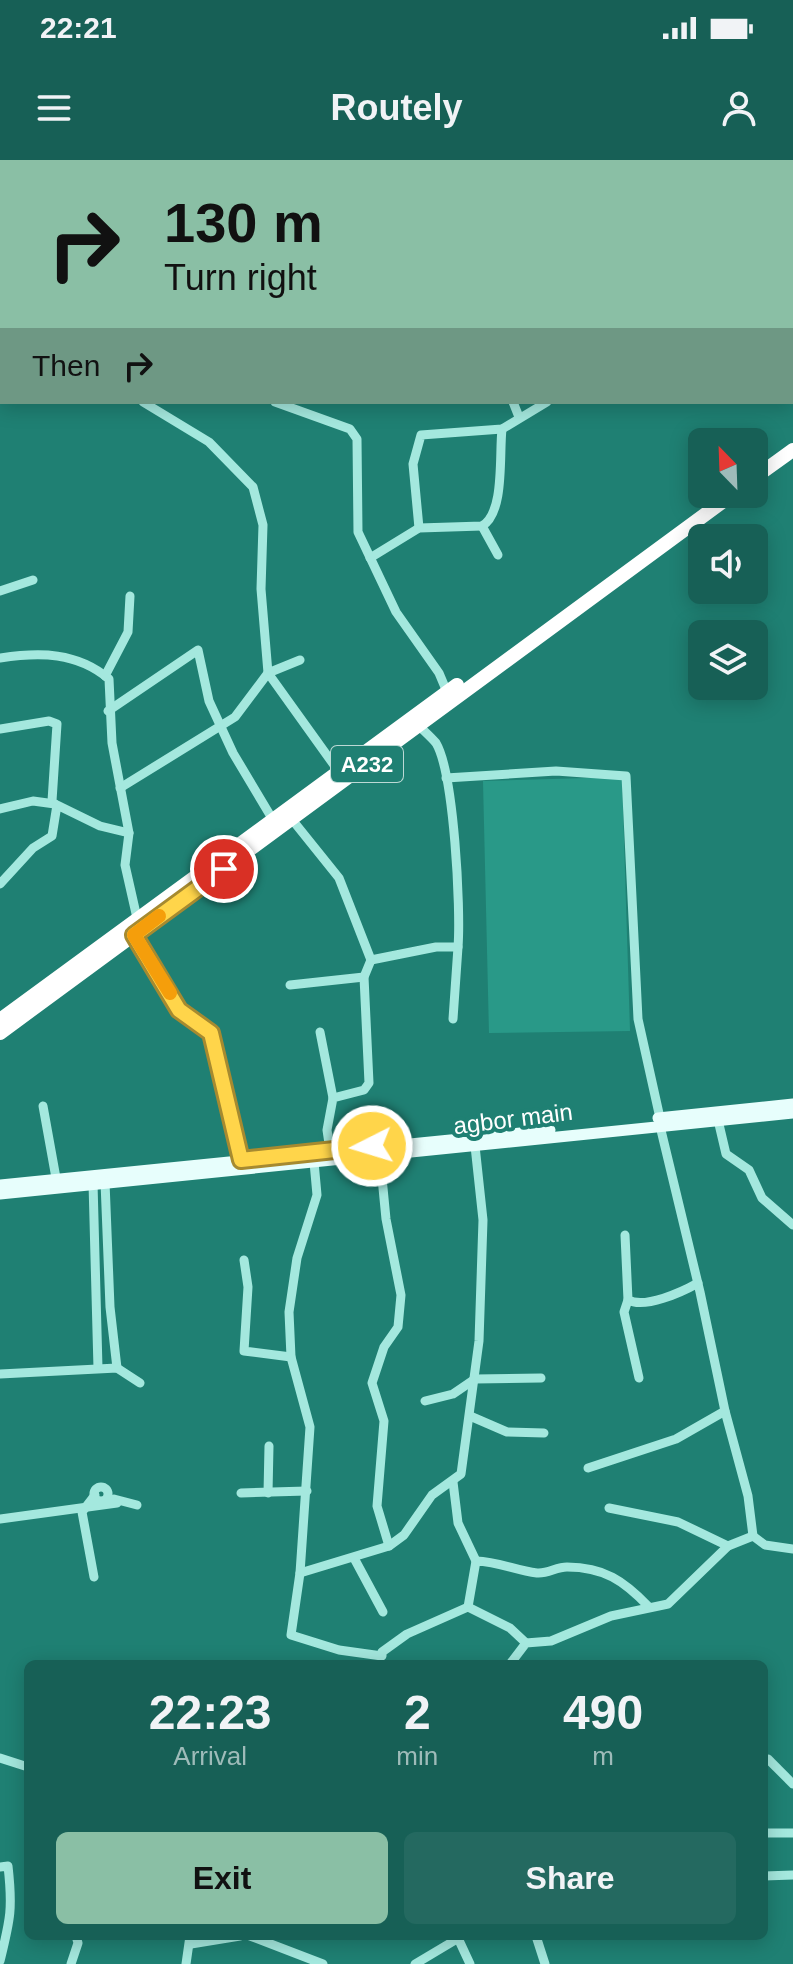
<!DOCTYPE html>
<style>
:root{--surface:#176056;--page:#246960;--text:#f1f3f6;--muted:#9ebbb9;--accent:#8abfa5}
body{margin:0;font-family:Arial,sans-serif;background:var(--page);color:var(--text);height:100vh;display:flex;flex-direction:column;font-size:30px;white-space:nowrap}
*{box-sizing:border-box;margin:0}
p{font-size:26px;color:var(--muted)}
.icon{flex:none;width:44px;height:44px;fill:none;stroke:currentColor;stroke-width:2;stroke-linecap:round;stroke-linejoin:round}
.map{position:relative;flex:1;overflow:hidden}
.sheet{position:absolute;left:24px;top:1500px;width:744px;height:280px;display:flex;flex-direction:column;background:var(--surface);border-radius:12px;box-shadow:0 4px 20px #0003}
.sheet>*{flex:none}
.guide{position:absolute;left:0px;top:0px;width:794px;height:244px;box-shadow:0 4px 20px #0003;background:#8abfa5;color:#111;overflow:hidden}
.needle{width:52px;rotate:337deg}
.controls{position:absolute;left:688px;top:268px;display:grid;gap:16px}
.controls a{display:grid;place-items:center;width:80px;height:80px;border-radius:12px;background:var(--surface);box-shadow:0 4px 20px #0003;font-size:40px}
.pin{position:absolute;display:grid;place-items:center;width:68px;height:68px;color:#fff;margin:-34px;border:4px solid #fff;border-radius:50%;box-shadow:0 2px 8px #0007}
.me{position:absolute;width:88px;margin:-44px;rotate:265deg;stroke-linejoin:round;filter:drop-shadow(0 0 6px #0008)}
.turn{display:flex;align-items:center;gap:28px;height:168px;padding:0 32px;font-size:36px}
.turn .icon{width:104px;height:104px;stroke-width:2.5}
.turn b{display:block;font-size:56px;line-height:68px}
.then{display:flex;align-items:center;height:76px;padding:0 32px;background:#0003;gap:16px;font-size:30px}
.eta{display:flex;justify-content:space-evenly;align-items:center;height:136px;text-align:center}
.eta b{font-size:48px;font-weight:700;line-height:56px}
.button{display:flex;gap:16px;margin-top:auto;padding:16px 32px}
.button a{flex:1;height:92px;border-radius:12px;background:var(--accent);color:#111;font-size:32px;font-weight:700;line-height:92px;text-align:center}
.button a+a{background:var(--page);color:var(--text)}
.status{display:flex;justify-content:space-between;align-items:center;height:56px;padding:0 40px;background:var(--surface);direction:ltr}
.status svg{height:22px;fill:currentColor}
header{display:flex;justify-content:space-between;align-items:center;height:104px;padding:0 32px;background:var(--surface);font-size:36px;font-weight:700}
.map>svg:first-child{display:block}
.green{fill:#299988}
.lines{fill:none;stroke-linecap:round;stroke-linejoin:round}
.minor{stroke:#a4e8de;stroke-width:9}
.major{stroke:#e7fefc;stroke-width:11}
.highway{stroke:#fff;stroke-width:14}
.route-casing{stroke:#a68a30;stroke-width:20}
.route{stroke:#ffd54a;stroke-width:14}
.slow{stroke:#f59e0b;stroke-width:14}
.labels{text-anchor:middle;stroke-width:8;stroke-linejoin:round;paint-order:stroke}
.shield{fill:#1f8073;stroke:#bcd9d5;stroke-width:2}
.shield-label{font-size:22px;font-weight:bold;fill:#fff}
.street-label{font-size:24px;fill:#fff;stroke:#1f8073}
</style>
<div class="status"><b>22:21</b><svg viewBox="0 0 49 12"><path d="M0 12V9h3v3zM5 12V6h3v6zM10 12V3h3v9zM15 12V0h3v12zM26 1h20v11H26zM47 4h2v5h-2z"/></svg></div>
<header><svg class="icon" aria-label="menu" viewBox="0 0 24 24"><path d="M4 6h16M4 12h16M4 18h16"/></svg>Routely<svg class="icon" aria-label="person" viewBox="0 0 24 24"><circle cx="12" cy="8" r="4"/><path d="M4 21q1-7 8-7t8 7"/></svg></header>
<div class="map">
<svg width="793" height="1804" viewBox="0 0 793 1804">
<rect width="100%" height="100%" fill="#1f8073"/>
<!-- green -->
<polygon class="green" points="622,617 630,871 489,873 483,621"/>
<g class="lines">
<!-- minor -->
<g class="minor">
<polyline points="9,0 10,2"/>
<polyline points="704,0 705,2"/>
<polyline points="208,2 213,0"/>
<polyline points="222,2 223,0"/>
<polyline points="783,2 784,0"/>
<polyline points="0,105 2,104"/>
<polyline points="792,152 793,155"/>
<polyline points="143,242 209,282 253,327 263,365 261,429 268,513 339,612"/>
<polyline points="275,242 350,269 357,279 358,372 396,452 439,513 447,532"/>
<polyline points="513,242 519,257"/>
<polyline points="482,366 498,395"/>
<polyline points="419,368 413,304 421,275 502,269 547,242"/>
<path d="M 370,398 L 419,368 L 482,366 C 505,353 499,295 502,269"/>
<polyline points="0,431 33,420"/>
<path d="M 0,498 C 40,492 77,492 109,519 L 112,583 L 129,673 L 125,705 L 137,758"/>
<polyline points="105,516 128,472 130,436"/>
<polyline points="108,551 198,490 209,541 233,593 273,660"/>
<polyline points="0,569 49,561 57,564 52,641"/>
<polyline points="446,618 556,611 626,616 638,859 660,958"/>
<polyline points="120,628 235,557 268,513 300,500"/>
<polyline points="0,649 33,641 55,644"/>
<polyline points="290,657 339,718 371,800 364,817 369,923 364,930 333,938 327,970 330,990"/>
<polyline points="0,724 33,688 52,676 57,645 100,666 129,673"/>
<polyline points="134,775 179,850 211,873 241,1000"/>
<path d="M 371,800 L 436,787 L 458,787 C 461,749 454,613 436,583 C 431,577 424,571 418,565"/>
<polyline points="290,825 364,817"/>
<polyline points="453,859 458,787"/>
<polyline points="320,872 333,938"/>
<polyline points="43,946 56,1018"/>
<polyline points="718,960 726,994 749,1010 762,1038 793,1065"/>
<polyline points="660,966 700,1132 725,1251 748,1336 753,1376"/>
<polyline points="380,997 386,1059 401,1135 398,1167 384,1187 372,1223 384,1261 377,1346 389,1386"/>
<polyline points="314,1002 317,1035 297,1098 289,1152 291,1197 310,1267 300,1413 291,1475 339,1490 382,1496 382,1492 407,1474 468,1447 510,1468 526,1483"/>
<polyline points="105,1022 110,1147 117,1208"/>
<polyline points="93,1023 98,1208"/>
<path d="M 625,1075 L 628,1140 C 645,1149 682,1132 698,1123"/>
<polyline points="244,1100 248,1127 244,1191 291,1197"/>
<polyline points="628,1140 624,1152 639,1218"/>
<polyline points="0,1214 117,1208 140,1223"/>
<polyline points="425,1241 453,1234 475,1219 541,1218"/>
<polyline points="470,1256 507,1272 544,1273"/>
<polyline points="588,1308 676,1279 725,1251"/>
<polyline points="453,1322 458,1363 476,1401"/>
<circle cx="101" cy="1334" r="7"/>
<polyline points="241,1333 307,1331"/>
<polyline points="268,1333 269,1286"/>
<polyline points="114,1339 137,1345"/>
<polyline points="609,1348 678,1362 728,1386"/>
<polyline points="0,1359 117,1343"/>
<polyline points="354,1398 383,1452"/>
<polyline points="300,1413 389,1386 404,1375 432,1335 461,1314 479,1181 483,1060 475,986"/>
<polyline points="94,1417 82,1352 95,1335"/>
<path d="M 468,1447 L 476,1401 C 499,1402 515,1410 537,1413 C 548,1414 556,1407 567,1407 C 604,1407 624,1421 648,1446"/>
<polyline points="510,1504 526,1483 551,1481 611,1456 668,1444 728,1386 753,1376 765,1385 793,1389"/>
<polyline points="0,1598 28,1607"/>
<polyline points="768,1599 793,1624"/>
<polyline points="764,1673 793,1673"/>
<path d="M 0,1707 L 8,1706 C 13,1750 10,1760 0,1801"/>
<polyline points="764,1716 793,1715"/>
<polyline points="250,1776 323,1804"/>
<polyline points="457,1776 470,1804"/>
<polyline points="536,1776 545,1804"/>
<polyline points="191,1784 240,1776"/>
<polyline points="71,1804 78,1783 76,1776"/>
<polyline points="186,1804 190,1776"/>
<polyline points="415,1804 457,1779"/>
</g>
<!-- major -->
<g class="major">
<polyline points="658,958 793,944"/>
<polyline points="0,1025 550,970"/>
<polyline points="0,1034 793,953"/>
</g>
<!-- highway -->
<g class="highway">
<polyline points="754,318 793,290"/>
<polyline points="0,860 457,525"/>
<polyline points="0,873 733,334"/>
</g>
</g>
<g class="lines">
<defs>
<polyline id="route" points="224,709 134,775 179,850 211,873 241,1000 372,986"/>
</defs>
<!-- route casing -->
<use href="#route" class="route-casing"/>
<!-- route -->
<use href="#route" class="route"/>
<!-- slow -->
<polyline class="slow" points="159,756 134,775 170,833"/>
</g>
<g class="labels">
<!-- shield labels -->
<rect class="shield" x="331" y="586" width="72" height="36" rx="6"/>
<g class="shield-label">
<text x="367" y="612">A232</text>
</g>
<!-- street labels -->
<g class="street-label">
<text transform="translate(513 959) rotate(-7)" y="8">agbor main</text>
</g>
</g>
</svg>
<div class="controls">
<a><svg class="needle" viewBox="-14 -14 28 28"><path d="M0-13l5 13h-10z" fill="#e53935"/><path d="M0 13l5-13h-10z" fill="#9ebbb9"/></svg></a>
<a><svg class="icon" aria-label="sound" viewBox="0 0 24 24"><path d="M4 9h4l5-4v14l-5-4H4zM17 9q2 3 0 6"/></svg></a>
<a><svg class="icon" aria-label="layers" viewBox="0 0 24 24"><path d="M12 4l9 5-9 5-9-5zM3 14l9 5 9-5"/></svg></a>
</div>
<div class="pin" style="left:224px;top:709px;background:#d93025"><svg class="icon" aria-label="arrive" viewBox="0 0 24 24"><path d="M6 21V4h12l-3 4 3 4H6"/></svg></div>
<svg class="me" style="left:372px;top:986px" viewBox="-20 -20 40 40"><circle r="17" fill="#ffd54a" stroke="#fff" stroke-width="3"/><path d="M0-11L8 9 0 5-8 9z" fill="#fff"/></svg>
<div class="guide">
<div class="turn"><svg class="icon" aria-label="right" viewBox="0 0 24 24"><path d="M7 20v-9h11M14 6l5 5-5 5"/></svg><div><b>130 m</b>Turn right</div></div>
<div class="then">Then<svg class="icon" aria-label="right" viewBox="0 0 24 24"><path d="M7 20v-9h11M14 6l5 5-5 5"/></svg></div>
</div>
<section class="sheet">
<div class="eta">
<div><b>22:23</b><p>Arrival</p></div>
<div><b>2</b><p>min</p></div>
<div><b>490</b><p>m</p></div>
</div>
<div class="button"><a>Exit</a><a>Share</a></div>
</section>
</div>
